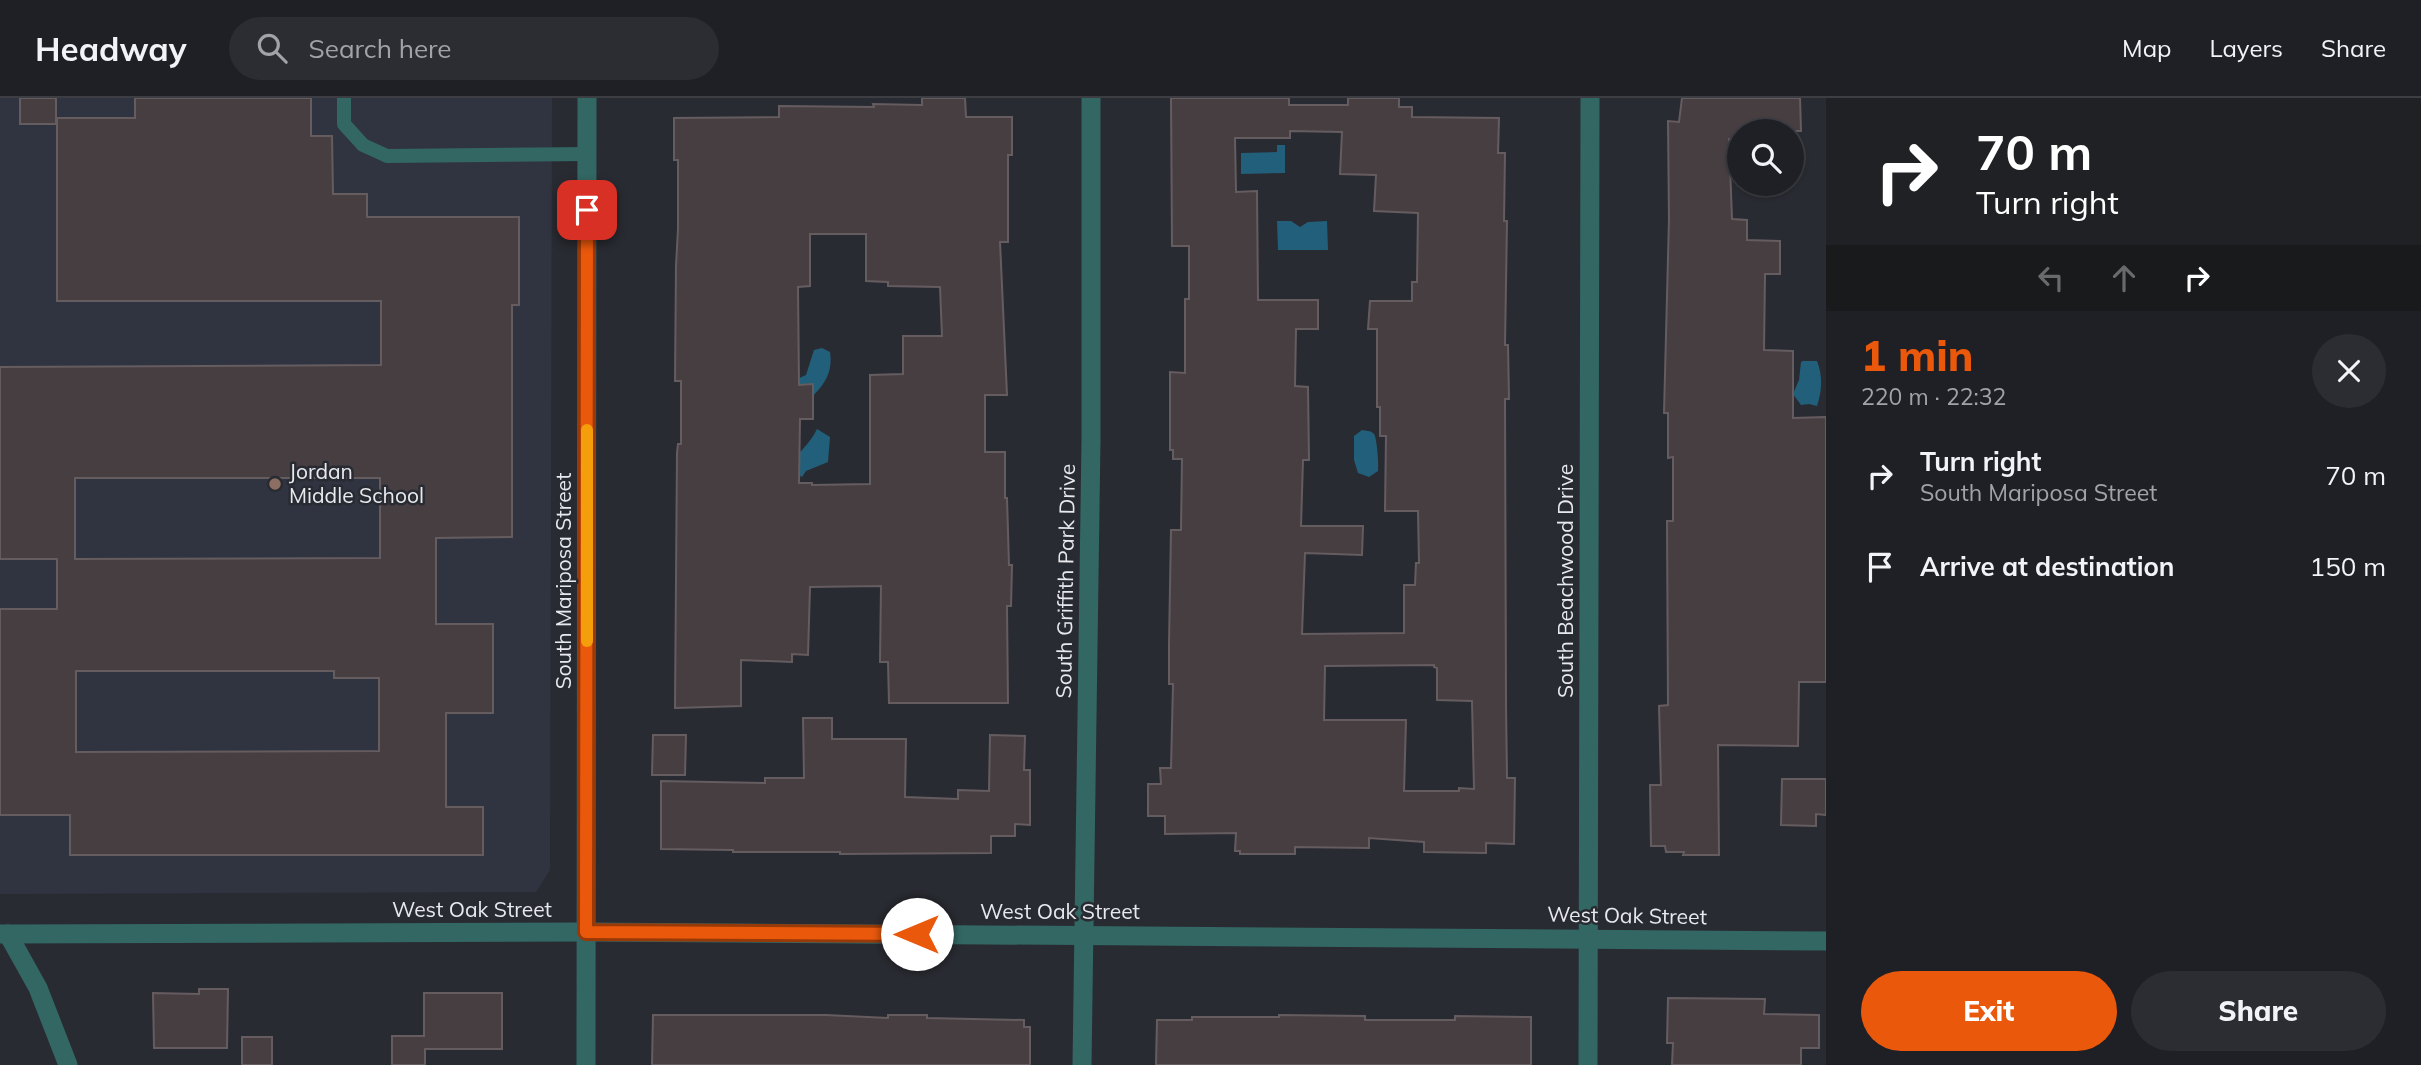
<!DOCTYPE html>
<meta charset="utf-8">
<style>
:root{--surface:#1f2026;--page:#2c2d32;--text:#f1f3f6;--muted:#a1a3a7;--line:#3c3e43;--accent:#ea580c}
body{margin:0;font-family:Mulish,sans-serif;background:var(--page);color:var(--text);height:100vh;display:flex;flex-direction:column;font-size:26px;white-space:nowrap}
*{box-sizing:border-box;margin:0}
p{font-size:23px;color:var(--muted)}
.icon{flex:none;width:38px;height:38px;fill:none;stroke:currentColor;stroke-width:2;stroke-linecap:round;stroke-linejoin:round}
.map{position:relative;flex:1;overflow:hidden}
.sheet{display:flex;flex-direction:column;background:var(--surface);width:595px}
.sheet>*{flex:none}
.hud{background:#202124;color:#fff;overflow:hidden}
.controls{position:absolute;left:1727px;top:21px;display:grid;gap:14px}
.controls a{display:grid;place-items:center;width:77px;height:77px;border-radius:50%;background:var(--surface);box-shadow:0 2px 5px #0004,0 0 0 2px var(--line);font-size:35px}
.pin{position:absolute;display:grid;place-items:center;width:60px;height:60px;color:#fff;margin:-30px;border-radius:14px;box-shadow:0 4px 10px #0006}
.me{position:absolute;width:77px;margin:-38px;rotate:270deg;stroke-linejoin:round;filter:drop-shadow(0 0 5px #0008)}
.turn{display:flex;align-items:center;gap:24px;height:147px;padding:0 35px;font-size:32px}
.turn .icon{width:91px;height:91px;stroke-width:2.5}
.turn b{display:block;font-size:49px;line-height:60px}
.lanes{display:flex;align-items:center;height:66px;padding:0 35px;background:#0003;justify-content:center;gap:35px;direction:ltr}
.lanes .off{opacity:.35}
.round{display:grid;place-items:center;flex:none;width:74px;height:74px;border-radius:37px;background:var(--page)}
.head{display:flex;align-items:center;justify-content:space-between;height:119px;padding:0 35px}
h1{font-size:42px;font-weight:800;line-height:52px;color:var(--accent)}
.button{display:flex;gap:14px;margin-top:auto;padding:14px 35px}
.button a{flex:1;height:80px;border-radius:42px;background:var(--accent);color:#fff;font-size:28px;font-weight:800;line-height:80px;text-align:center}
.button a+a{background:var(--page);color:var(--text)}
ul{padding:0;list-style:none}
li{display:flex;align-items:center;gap:21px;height:91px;padding:0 35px}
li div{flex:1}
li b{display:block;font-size:26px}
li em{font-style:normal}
header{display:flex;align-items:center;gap:42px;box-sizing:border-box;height:98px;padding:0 35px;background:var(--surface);border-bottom:2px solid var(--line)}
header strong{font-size:33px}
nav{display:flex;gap:38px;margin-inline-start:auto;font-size:24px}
.search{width:490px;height:63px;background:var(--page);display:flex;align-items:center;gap:18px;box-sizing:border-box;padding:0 24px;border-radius:38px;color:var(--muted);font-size:26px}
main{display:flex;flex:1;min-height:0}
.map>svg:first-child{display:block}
.built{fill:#303441}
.water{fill:#225f7a}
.building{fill:#473e42;stroke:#655c60;stroke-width:2;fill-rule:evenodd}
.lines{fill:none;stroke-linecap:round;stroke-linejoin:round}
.service{stroke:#336764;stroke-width:14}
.minor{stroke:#336764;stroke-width:19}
.route-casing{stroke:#983908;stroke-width:18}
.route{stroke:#ea580c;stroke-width:12}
.slow{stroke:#f59e0b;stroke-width:12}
.education-dot{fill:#8d6e63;stroke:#292b32;stroke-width:2.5}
.labels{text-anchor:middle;stroke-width:5;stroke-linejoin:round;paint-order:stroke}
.poi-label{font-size:21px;fill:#e7e9ee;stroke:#292b32;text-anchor:start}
.street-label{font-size:21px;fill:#e7e9ee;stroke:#292b32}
</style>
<header>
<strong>Headway</strong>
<div class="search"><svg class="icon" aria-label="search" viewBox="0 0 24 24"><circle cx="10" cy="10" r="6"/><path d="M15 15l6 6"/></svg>Search here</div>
<nav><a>Map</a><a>Layers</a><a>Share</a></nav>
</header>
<main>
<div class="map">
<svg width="1826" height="967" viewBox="0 0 1826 967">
<rect width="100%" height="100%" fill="#292b32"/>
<!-- built -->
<polygon class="built" points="0,0 552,0 550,772 536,794 0,796"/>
<!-- water -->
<g class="water">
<polygon points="1277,47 1285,47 1285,75 1241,76 1241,55 1277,54"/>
<polygon points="1277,123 1291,123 1300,129 1308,124 1327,123 1328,152 1278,152"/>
<path d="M 822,250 L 830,254 C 833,274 825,286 811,300 L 791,288 L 797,281 L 806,277 L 814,252 Z"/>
<path d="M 1803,263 L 1817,263 C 1823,278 1822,293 1817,308 L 1809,306 L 1801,307 L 1793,296 L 1799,282 L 1801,264 Z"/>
<path d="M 817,331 L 830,339 L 828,364 L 806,373 L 802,379 L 787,369 C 797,356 810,346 817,331 Z"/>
<path d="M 1362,332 C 1366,333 1370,332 1374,336 C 1377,340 1379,368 1378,373 L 1369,379 L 1358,375 L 1354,362 L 1354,338 Z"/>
</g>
<!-- building -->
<g class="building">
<rect x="20" y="0" width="36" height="26"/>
<path d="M 135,0 L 311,0 L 311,38 L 332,38 L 333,96 L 367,96 L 367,119 L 519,119 L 519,207 L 512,207 L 512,439 L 436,440 L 436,526 L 493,526 L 493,615 L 446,615 L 446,709 L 483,709 L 483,757 L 70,757 L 70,717 L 0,717 L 0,511 L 57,511 L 57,461 L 0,461 L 0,269 L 381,267 L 381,203 L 57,203 L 57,20 L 135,20 ZM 75,380 L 380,380 L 380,460 L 75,461 ZM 76,573 L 334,573 L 334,580 L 379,580 L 379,653 L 76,654 Z"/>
<path d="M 922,0 L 965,0 L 966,19 L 1012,19 L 1012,57 L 1008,57 L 1008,144 L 1000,144 L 1007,297 L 985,297 L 985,354 L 1005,354 L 1005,400 L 1007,400 L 1009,467 L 1012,467 L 1011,508 L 1007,508 L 1008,605 L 889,605 L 888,564 L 880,564 L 881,488 L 810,489 L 808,557 L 792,556 L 792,564 L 741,562 L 741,608 L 675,610 L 677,355 L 678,346 L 681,346 L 681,283 L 675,283 L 676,168 L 678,131 L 678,62 L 674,62 L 674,20 L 779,19 L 779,8 L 874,9 L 873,6 L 922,7 ZM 810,136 L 866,136 L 866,183 L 888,184 L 888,188 L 940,189 L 942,238 L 903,238 L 903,276 L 870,277 L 870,386 L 812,387 L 812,385 L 799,385 L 800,321 L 813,321 L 813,286 L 799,287 L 798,189 L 810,188 Z"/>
<path d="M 1171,0 L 1289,0 L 1289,7 L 1348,7 L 1348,0 L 1399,0 L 1399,9 L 1412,9 L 1412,19 L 1499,20 L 1498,55 L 1505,55 L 1504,123 L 1507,123 L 1505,247 L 1508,247 L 1509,301 L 1505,301 L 1506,608 L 1507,680 L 1515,680 L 1514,746 L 1486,745 L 1486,755 L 1424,754 L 1424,744 L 1369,740 L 1369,750 L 1295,749 L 1295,756 L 1240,756 L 1240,753 L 1235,753 L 1236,735 L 1165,736 L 1165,718 L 1148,718 L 1148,686 L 1161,686 L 1160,670 L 1171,670 L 1173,586 L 1169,586 L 1169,546 L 1171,432 L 1181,432 L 1182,361 L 1173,361 L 1173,352 L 1170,352 L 1170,274 L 1185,275 L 1185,201 L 1189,201 L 1189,148 L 1172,148 ZM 1290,33 L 1342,34 L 1340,76 L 1376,77 L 1374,113 L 1418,115 L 1417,184 L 1412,184 L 1412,203 L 1370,203 L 1368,231 L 1377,231 L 1377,309 L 1380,309 L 1380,338 L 1386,338 L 1385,413 L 1418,413 L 1419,465 L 1416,465 L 1415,487 L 1404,487 L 1404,535 L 1302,536 L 1305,455 L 1362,457 L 1363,428 L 1301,428 L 1303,362 L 1309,362 L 1308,289 L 1295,288 L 1296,231 L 1318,231 L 1318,202 L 1258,202 L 1257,93 L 1236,94 L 1235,40 L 1290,40 ZM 1434,567 L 1434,569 L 1437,570 L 1437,602 L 1472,603 L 1474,691 L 1459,690 L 1459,693 L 1404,693 L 1406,622 L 1324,622 L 1325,568 Z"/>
<polygon points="1682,0 1800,0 1801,33 1740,33 1740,41 1729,41 1732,121 1747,122 1747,142 1780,143 1780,176 1765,176 1764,252 1793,253 1793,320 1826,319 1826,584 1799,584 1798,648 1718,647 1719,757 1683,757 1684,754 1666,754 1665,748 1651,748 1650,687 1661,687 1659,608 1668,607 1667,423 1673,423 1673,359 1668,360 1668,315 1664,315 1669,121 1668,23 1679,24"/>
<polygon points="803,620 832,620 832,641 906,641 905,699 958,701 958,692 989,693 990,637 1025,638 1024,672 1030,672 1030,727 1015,726 1015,738 991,738 991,755 840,756 840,754 733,754 733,752 661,751 661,683 765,685 765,680 804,680"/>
<polygon points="653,637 686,637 685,677 652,677"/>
<polygon points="1782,681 1826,681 1826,717 1816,716 1816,728 1781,727"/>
<polygon points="199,891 228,891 227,950 154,950 153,895 199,896"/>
<polygon points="424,895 502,895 502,951 425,951 425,967 392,967 392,938 424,938"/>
<polygon points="1668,900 1765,901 1764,916 1819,917 1819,950 1801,950 1801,967 1672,967 1673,945 1667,945"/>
<polygon points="653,917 826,917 888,920 888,917 927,917 927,920 1024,922 1024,929 1030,929 1030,967 652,967"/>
<polygon points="1279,917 1365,918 1365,922 1455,922 1455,918 1531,919 1531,967 1156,967 1157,922 1192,922 1192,919 1279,919"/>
<rect x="242" y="939" width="30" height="28"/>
</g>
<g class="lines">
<!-- service -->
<polyline class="service" points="344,0 344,26 363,47 387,58 587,56"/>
<!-- minor -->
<g class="minor">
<polyline points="0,836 586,834 1826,843"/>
<polyline points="8,836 38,890 68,967"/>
<polyline points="586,967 587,0"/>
<polyline points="1082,967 1091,341 1091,0"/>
<polyline points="1588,967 1590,0"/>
</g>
</g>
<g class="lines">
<defs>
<polyline id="route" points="587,112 586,834 917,836"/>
</defs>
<!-- route casing -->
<use href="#route" class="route-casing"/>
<!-- route -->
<use href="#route" class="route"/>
<!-- slow -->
<polyline class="slow" points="587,543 587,332"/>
</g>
<!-- markers -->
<circle class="education-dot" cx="275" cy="386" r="7"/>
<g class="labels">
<!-- poi labels -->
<g class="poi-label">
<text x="289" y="381">Jordan<tspan x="289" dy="24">Middle School</tspan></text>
</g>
<!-- street labels -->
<g class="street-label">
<text transform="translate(564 483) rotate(-90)" y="7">South Mariposa Street</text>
<text transform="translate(1066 483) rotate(-89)" y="7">South Griffith Park Drive</text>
<text transform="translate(1566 483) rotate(-90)" y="7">South Beachwood Drive</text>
<text x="472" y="819">West Oak Street</text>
<text x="1060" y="821">West Oak Street</text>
<text transform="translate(1627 818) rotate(1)" y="7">West Oak Street</text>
</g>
</g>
</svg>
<div class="controls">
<a><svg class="icon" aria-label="search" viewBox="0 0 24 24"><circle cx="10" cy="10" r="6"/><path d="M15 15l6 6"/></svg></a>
</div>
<div class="pin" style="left:587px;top:112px;background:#d93025"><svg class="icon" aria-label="arrive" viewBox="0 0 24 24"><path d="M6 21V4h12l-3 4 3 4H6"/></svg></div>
<svg class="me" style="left:917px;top:836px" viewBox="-20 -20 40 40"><circle r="19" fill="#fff"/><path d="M0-13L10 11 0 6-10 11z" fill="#ea580c"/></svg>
</div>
<section class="sheet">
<div class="hud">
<div class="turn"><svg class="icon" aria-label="right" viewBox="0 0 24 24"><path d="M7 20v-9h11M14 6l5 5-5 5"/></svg><div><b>70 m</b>Turn right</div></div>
<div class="lanes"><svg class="icon off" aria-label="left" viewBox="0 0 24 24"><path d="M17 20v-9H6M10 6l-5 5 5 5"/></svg><svg class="icon off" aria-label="ahead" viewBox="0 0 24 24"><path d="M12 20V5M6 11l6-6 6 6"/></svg><svg class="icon" aria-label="right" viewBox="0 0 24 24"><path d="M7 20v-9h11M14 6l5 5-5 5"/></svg></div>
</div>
<div class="head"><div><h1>1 min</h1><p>220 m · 22:32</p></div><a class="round"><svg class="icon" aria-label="close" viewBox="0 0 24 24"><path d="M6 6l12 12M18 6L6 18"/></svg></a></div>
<ul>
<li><svg class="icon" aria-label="right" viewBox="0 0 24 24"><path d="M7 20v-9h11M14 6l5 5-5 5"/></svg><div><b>Turn right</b><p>South Mariposa Street</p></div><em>70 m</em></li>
<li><svg class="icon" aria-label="arrive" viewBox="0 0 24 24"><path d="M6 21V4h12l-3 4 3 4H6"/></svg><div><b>Arrive at destination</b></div><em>150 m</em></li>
</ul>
<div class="button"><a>Exit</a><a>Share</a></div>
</section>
</main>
